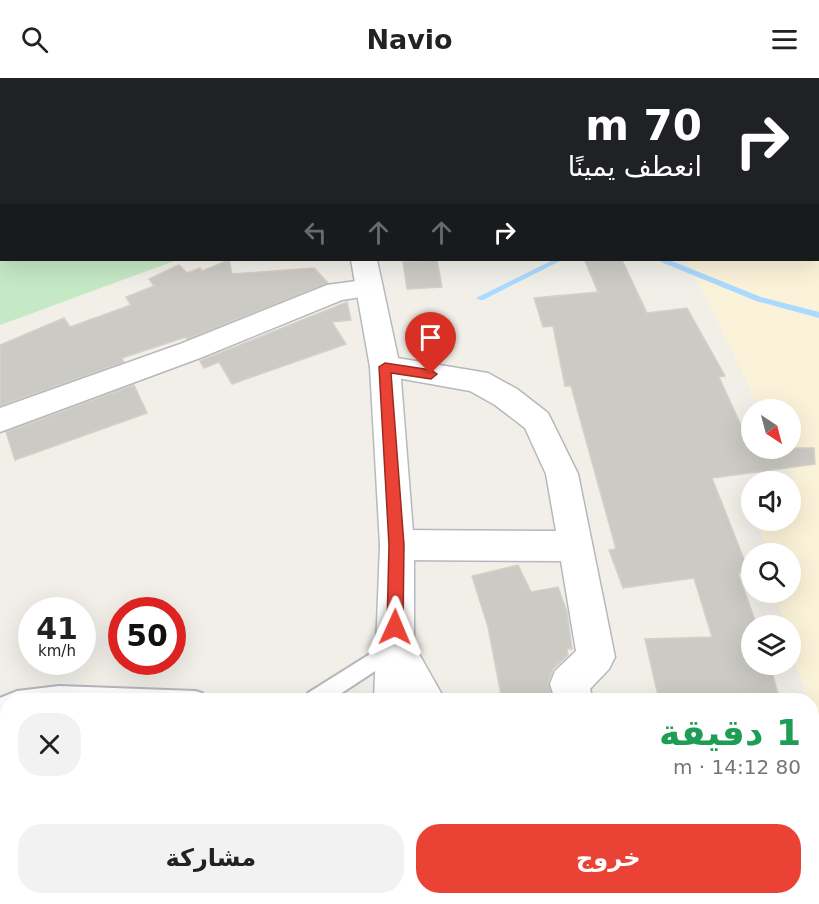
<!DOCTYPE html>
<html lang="ar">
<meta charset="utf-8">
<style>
:root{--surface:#fff;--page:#f2f2f2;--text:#222;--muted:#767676;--accent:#ea4335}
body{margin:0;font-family:"DejaVu Sans","Noto Naskh Arabic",sans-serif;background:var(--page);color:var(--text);direction:rtl;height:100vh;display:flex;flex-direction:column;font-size:22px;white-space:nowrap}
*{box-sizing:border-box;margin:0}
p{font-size:20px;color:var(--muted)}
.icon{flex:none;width:33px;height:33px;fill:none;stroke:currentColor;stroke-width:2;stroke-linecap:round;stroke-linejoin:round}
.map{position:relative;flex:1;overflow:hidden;direction:ltr}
.sheet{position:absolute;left:0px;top:615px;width:819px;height:212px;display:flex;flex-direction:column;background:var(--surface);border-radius:24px 24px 0 0;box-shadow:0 6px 24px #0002;direction:rtl}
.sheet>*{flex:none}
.guide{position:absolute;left:0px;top:0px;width:819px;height:183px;box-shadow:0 6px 24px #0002;direction:rtl;background:#202124;color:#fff;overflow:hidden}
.needle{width:39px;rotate:144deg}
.fabs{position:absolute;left:741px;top:321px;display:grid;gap:12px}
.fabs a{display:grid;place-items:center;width:60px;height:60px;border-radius:50%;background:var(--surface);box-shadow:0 6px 24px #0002;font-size:30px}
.speed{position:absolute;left:18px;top:519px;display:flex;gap:12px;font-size:30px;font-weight:700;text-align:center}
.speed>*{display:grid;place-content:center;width:78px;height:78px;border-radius:50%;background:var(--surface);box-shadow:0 6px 24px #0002;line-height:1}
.speed small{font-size:15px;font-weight:400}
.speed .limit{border:9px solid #d22;background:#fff;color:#111}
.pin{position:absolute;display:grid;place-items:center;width:51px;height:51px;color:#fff;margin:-62px -26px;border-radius:50% 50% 50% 0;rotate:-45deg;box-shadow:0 0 6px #0007}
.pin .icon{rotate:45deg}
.me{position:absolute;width:66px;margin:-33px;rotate:1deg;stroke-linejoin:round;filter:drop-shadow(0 0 4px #0008)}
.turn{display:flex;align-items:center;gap:21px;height:126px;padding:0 18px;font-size:27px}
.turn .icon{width:78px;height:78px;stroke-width:2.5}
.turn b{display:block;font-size:42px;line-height:51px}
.lanes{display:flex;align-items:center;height:57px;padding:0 18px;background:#0003;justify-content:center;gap:30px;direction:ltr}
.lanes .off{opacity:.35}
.round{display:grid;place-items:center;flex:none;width:63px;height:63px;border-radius:24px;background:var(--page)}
.headline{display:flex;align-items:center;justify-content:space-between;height:102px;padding:0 18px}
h1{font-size:36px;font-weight:700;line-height:45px;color:#1e9e55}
.primary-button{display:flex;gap:12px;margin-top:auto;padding:12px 18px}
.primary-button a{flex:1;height:69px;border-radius:24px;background:var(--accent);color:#fff;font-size:24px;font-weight:700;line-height:69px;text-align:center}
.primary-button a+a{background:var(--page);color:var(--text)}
header{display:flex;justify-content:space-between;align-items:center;height:78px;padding:0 18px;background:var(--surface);font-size:27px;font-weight:700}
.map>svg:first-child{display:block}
.green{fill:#c5e8c5}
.sand{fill:#fbf3d9}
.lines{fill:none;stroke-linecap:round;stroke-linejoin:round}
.stream{fill:#aadaff;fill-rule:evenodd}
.building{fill:#cccac5;stroke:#d6d1c6;stroke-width:1.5}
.lane-casing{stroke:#b5b8bc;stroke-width:4}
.street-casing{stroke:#b5b8bc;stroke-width:3}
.secondary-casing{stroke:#b6babf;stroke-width:3}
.path{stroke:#9cc7a9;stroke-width:3;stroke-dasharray:4.5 2;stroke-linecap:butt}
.lane{fill:#fff;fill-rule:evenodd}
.street{fill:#fff;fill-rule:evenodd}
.secondary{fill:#fff;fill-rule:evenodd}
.route{fill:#ea4335;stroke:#982c22;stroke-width:1.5}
</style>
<header><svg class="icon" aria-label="menu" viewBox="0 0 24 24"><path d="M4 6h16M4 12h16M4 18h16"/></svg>Navio<svg class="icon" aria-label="search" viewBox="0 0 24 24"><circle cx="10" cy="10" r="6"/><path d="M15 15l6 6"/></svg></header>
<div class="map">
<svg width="819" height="826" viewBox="0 0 819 826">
<rect width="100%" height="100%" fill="#f1efe8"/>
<!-- green -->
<polygon class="green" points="0,14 2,182 177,182 0,247"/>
<!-- sand -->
<polygon class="sand" points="818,135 819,140 819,649 812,622 809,622 792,578 790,548 785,547 777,515 790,514 790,476 767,475 759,443 790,442 791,404 795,402 779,371 790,370 790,332 760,331 687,182 818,182"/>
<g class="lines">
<!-- stream -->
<g class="stream">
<polygon points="553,182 562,182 483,222 480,222 476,220"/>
<polygon points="661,182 669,182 761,219 819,234 819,240 756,223 661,184"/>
</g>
</g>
<!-- building -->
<g class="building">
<polygon points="229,182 232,196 314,190 328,205 187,261 186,259 122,280 124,284 0,328 0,267 64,240 70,249 131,227 126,219 154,208 149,201 179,187 187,195 200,190 202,193"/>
<polygon points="437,182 442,209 407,211 403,184"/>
<polygon points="603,182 622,182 647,235 687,230 725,298 719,299 745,356 752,355 752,370 814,370 815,386 712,400 749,494 738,495 757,548 752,548 752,586 770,586 779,620 709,619 710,622 659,622 645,561 712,559 694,500 623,510 609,472 616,471 571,308 565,308 553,248 543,249 534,220 598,214 585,183"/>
<polygon points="347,224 351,242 332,244 346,266 232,306 219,284 204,290 200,283"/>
<polygon points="134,307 147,335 15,382 6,354"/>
<polygon points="518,487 531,514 558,509 567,534 572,571 567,571 568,577 553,591 548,605 553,622 502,622 488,549 472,498"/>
</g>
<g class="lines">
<defs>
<g id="lane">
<polygon points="226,0 236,0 237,2 227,2"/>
<polygon points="341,0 353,0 354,2 342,2"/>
<polygon points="394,561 401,564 403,570 401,576 331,622 305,622 308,615"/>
<polygon points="59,608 195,613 202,615 205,622 8,622 8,636 0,640 0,620 17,613"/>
</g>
<g id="street">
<polygon points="370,201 380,204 383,210 380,216 342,222 200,280 0,354 0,330 180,266 327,207"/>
<polygon points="385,278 488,295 517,311 548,335 578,396 615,579 609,591 590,611 593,622 555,622 550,606 555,593 576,573 561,483 397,482 385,477 380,467 385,457 397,452 556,453 546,396 525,350 495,327 470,313 375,296 370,289 375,282"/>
<polygon points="607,819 653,819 655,826 609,826"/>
</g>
<g id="secondary">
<polygon points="14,0 37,0 13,2"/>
<polygon points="387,0 407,0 386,2"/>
<polygon points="429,0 450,0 428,2"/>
<polygon points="351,182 377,182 400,289 414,467 414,567 445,622 374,622 380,467 370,289"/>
<polygon points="368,819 414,819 415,826 369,826"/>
<polygon points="460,819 506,819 507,826 461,826"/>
</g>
</defs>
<!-- lane casing -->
<use href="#lane" class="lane-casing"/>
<!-- street casing -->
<use href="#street" class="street-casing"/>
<!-- secondary casing -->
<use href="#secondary" class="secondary-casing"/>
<!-- path -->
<polyline class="path" points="608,2 611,0"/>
<!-- lane -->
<use href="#lane" class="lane"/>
<!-- street -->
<use href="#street" class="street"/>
<!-- secondary -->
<use href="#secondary" class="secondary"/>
</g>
<!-- route -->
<polygon class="route" points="385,285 431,292 437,296 431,301 391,295 404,467 403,549 400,554 395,556 390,554 387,549 389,467 379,289"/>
</svg>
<div class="fabs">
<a><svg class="needle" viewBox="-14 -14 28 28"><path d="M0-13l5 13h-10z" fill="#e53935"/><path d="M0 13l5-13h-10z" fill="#767676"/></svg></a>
<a><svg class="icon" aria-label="sound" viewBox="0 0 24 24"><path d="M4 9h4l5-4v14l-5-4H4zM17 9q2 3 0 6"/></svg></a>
<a><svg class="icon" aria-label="search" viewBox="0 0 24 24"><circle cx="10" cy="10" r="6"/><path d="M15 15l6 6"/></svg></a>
<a><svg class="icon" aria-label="layers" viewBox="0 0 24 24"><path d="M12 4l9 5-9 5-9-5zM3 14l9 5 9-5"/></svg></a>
</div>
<div class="speed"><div>41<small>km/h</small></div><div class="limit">50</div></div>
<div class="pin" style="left:431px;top:296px;background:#d93025"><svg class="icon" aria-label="arrive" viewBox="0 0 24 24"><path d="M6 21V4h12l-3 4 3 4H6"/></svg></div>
<svg class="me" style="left:395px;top:549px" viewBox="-20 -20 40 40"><path d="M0-17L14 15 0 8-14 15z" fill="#ea4335" stroke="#fff" stroke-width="4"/></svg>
<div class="guide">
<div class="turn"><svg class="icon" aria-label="right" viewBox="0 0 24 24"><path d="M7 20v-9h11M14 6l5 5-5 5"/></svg><div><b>70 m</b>انعطف يمينًا</div></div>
<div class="lanes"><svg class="icon off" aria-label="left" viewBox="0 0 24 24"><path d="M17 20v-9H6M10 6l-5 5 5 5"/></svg><svg class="icon off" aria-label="ahead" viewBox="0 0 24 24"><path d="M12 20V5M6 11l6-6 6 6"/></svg><svg class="icon off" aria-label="ahead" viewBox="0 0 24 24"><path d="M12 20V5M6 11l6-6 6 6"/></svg><svg class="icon" aria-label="right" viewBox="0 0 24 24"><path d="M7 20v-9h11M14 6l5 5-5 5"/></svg></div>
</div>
<section class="sheet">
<div class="headline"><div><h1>1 دقيقة</h1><p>80 m · 14:12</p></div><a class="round"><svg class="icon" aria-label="close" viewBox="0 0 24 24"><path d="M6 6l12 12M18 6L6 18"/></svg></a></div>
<div class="primary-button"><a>خروج</a><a>مشاركة</a></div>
</section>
</div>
